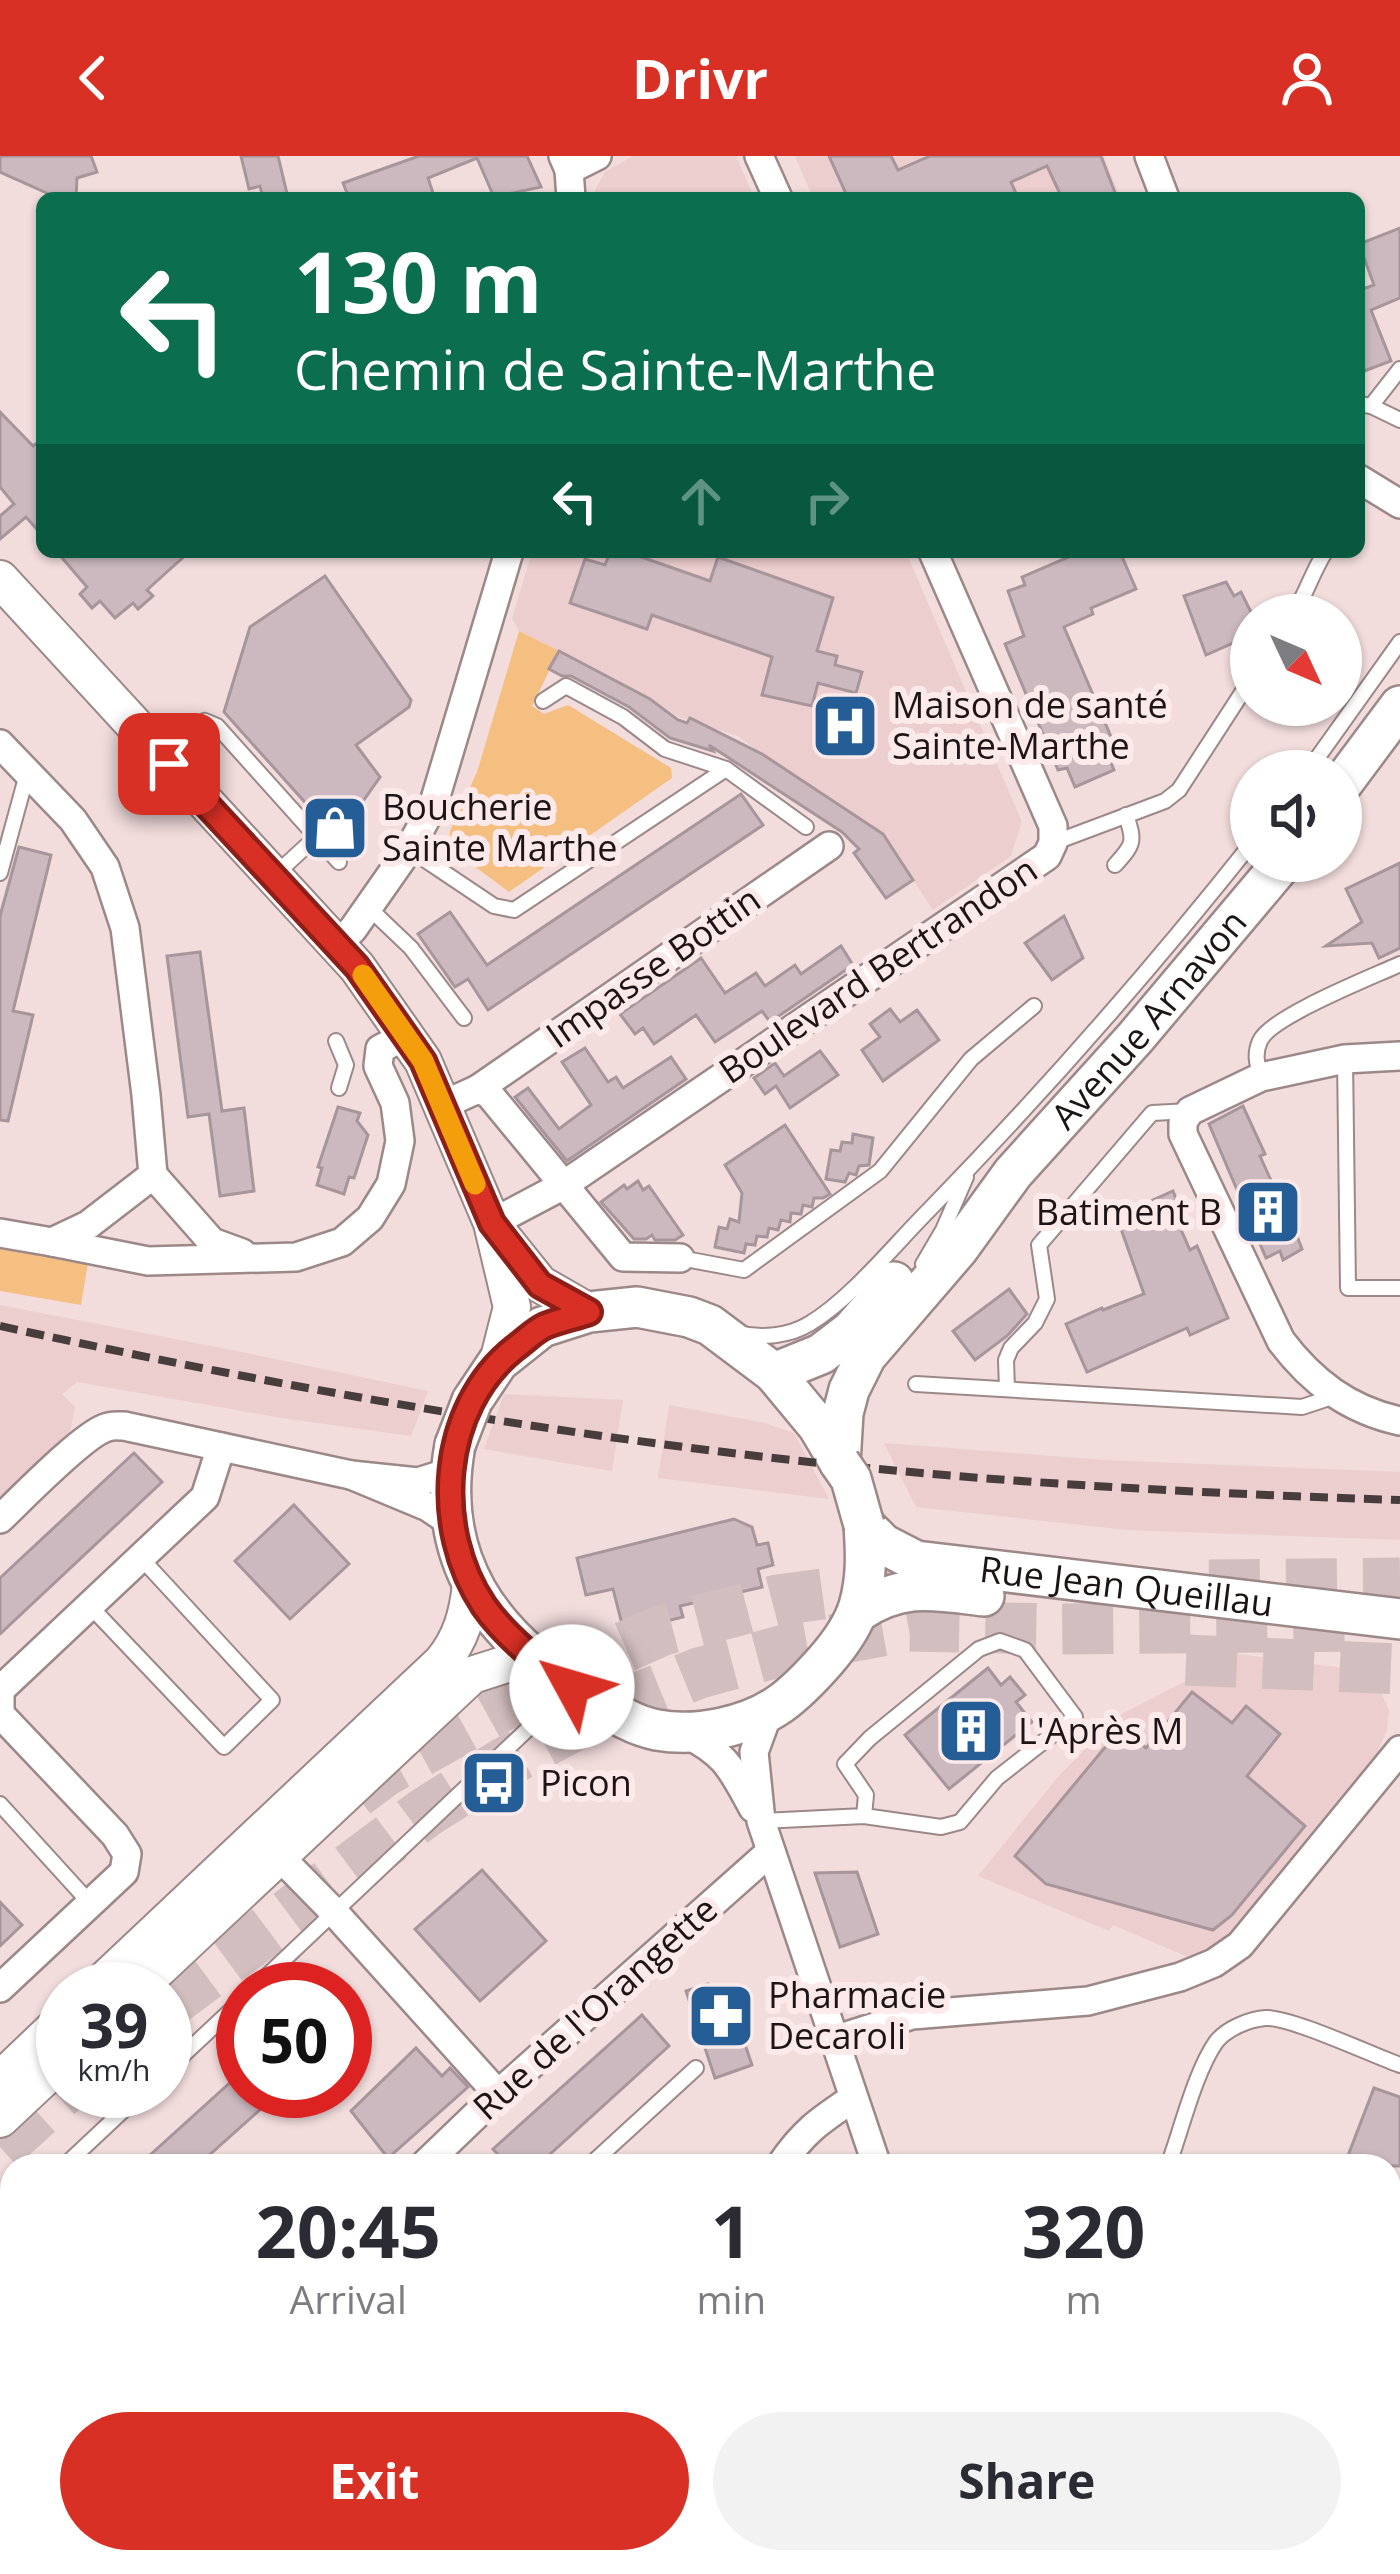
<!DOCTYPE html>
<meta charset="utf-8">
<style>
:root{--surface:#fff;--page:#f2f2f3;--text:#2b2b33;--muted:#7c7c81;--accent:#d93025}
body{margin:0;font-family:"Open Sans",sans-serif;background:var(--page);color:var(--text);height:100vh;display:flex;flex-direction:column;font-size:45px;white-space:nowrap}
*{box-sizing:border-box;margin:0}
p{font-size:39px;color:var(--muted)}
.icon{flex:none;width:66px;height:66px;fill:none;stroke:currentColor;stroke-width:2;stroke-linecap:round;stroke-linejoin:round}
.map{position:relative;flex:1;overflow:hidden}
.drawer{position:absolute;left:0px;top:1998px;width:1401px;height:420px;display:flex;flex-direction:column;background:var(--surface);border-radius:36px 36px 0 0;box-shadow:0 3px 9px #0004}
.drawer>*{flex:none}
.guide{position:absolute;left:36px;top:36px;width:1329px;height:366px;border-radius:18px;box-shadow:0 3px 9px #0004;background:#0b6e4f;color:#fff;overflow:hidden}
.needle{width:78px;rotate:134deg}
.fabs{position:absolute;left:1230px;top:438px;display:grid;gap:24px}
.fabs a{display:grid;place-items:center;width:132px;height:132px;border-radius:50%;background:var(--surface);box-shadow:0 3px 9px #0004;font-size:60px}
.speed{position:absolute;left:36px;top:1806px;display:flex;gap:24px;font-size:60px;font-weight:700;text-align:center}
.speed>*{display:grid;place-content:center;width:156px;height:156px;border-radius:50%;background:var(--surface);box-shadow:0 3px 9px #0004;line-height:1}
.speed small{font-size:30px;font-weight:400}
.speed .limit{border:18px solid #d22;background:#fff;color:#111}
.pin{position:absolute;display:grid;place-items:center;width:102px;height:102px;color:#fff;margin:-51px;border-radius:24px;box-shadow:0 6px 18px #0006}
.me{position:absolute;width:132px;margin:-66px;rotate:309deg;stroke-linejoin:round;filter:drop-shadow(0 0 9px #0008)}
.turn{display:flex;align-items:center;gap:42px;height:252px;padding:0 60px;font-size:54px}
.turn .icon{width:156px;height:156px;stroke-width:2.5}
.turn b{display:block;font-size:84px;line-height:102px}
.lanes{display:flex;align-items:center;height:114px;padding:0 60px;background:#0003;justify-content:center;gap:60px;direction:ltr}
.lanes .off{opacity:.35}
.eta{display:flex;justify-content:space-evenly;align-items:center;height:204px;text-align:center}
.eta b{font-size:72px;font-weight:700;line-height:84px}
.primary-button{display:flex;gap:24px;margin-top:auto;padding:24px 60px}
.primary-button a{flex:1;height:138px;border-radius:72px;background:var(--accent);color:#fff;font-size:48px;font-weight:700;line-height:138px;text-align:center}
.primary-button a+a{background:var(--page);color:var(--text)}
header{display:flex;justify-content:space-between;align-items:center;height:156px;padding:0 60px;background:var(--accent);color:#fff;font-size:54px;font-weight:700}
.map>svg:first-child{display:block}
.built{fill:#edcece}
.green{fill:#f5bf81}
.building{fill:#ccb9c0;stroke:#a7959c;stroke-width:3}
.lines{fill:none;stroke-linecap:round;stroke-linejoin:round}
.motorway-tunnel{stroke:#d2bebe;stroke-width:51;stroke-dasharray:51 26;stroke-linecap:butt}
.service-casing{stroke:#9c8888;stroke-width:18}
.minor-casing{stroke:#9c8888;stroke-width:32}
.tertiary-casing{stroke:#9c8888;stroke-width:40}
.secondary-casing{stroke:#9c8888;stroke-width:44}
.service{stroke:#fff;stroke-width:14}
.minor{stroke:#fff;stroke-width:27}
.tertiary{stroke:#fff;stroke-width:36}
.secondary{stroke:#fff;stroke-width:39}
.rail{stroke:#473d3d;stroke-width:8;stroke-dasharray:18 9;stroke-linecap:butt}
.secondary-bridge-casing{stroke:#9c8888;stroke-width:44;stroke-linecap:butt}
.secondary-bridge{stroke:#fff;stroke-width:39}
.route-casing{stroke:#8d1f18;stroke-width:30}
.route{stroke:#d93025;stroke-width:21}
.slow{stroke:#f59e0b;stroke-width:21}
.labels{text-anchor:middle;stroke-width:12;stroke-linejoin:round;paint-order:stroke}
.poi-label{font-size:36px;fill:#1d1515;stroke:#fceaea;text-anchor:start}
.street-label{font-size:36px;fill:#1d1515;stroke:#fceaea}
</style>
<header><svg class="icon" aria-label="back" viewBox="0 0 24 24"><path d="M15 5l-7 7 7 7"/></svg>Drivr<svg class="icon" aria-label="person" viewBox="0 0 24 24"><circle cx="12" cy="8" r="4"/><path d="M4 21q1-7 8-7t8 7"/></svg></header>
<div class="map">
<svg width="1400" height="2418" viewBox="0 0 1400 2418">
<rect width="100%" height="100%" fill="#f2dcdc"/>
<!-- built -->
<g class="built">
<polygon points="633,0 736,0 754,42 591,42 605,16"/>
<polygon points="795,0 1103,0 1121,42 813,42"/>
<polygon points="532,396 906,396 1022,666 1011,700 933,754 882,677 773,607 738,580 679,561 651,542 519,475 512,462"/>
<polygon points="0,1149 247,1197 428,1235 411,1280 282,1262 77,1226 62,1238 75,1251 70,1276 0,1341"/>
<polygon points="504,1238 623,1244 612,1315 484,1293"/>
<polygon points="669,1249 765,1267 794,1277 829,1343 658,1322"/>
<polygon points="884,1287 1105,1304 1400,1316 1400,1384 1127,1374 916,1351"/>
<polygon points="1238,1498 1358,1514 1378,1530 1389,1554 1387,1574 1367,1619 1225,1789 1195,1804 1113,1769 1109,1775 978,1720 1057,1622 1116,1561"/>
</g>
<!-- green -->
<g class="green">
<polygon points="519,475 559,495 532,550 544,558 568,549 671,612 672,622 509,736 450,692 450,675 477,616"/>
<polygon points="0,1089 88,1107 81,1149 0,1135"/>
</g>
<!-- building -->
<g class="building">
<polygon points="0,0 91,0 97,16 77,22 76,42 58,42 0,16"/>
<polygon points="241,0 278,0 288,42 263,42 260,30 249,33"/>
<polygon points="419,0 527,0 541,31 494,41 477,2 428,22 433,37 419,42 349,42 343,27"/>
<polygon points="829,0 891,0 898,14 930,0 1101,0 1117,42 1062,42 1047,10 1011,26 1018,42 848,42"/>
<polygon points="1400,72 1400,142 1371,154 1391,205 1359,217 1359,128 1363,133 1374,129 1359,88"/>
<polygon points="0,256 33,290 42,283 42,379 26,361 0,383 0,360 14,348 0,331"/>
<polygon points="57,396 189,396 147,434 153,440 138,453 133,447 115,462 100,445 92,452 80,438 87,431"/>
<polygon points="610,396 627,396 710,425 718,401 833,442 817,495 837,500 835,509 862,516 856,537 818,527 812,550 762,539 772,501 652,459 647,473 570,447 585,403 605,409"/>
<polygon points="1080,396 1120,396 1136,433 1091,452 1093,458 1064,471 1115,590 1106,595 1114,614 1075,631 1067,612 1058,614 1005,488 1024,480 1008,435 1025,429 1022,421"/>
<polygon points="325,420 411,544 409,551 356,589 380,621 337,682 224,556 250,471"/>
<polygon points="1226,426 1234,440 1241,436 1251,456 1251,479 1206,499 1184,440"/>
<polygon points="559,495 650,543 678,564 687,567 690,562 762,598 883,678 913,724 886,742 854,697 859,693 842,676 709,589 713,595 670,582 629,551 571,520 562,520 549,513"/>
<polygon points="741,638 763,669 488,854 468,823 455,831 418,778 450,756 487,809"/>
<polygon points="19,691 51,699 13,855 33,859 8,965 0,964 0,760"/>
<polygon points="1400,707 1400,792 1379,802 1372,787 1326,790 1362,766 1346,733"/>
<polygon points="1064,760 1083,802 1052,824 1025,787"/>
<polygon points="841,790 853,809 770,866 762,855 715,886 696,859 654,888 643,872 635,878 620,858 701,802 725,837 756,817 765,830 795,809 801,818"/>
<polygon points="200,796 222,955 244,952 254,1035 220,1040 209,958 188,961 167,800"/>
<polygon points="890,853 900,866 917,854 939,884 883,925 862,894 880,881 870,868"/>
<polygon points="585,892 608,926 616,921 623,932 671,901 686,923 567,1005 515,941 528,932 559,973 591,949 562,906"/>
<polygon points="820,895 838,919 790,952 776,930 765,938 754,922 775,907 784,920"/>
<polygon points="1243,950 1265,998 1260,1000 1269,1020 1278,1039 1282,1036 1299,1073 1295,1075 1302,1093 1283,1104 1280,1095 1266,1102 1209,968"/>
<polygon points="338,951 360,957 357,965 368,979 354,1022 349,1021 344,1038 317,1029 322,1012 318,1011"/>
<polygon points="785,969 830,1038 823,1042 814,1042 812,1051 803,1049 801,1058 791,1057 790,1066 781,1064 778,1074 769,1072 767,1081 757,1080 755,1089 746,1088 744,1097 715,1091 719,1071 727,1073 730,1063 739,1066 742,1037 725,1009"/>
<polygon points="853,978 873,982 869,1009 859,1010 856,1019 849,1017 845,1026 826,1023 831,994 840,995 842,986 852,987"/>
<polygon points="638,1025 643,1034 649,1030 683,1079 675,1084 655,1084 652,1079 646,1083 634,1083 601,1046 624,1029 627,1033"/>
<polygon points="1173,1035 1181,1055 1174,1058 1190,1094 1197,1090 1228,1162 1190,1179 1187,1172 1087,1216 1066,1168 1102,1152 1103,1154 1144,1138 1120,1070 1145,1059 1142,1053 1155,1048 1153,1044"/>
<polygon points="1009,1133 1027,1158 1007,1180 975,1204 953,1175"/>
<polygon points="134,1297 162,1326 0,1478 0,1422"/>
<polygon points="294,1349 349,1408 290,1463 235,1405"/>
<polygon points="734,1363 752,1371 757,1389 768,1387 773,1409 758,1413 762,1431 680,1450 683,1461 624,1476 613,1433 586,1439 577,1402"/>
<polygon points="988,1512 1001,1529 1010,1521 1025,1539 1016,1546 1032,1566 949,1633 905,1579"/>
<polygon points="1192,1536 1232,1567 1246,1550 1280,1578 1247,1620 1305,1670 1232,1759 1213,1774 1046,1728 1015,1700 1121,1572 1146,1592"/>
<polygon points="482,1714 546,1785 480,1845 415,1773"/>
<polygon points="857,1716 878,1778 840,1791 815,1717"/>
<polygon points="0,1746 22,1769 0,1790"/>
<polygon points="708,1828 721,1837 727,1835 752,1909 715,1922 686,1835"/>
<polygon points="642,1859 669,1890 537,2010 508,2010 493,1993"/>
<polygon points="416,1892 442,1920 450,1912 468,1931 388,2002 351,1955"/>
<polygon points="243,1915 243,1935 281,1935 197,2010 138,2010"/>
<polygon points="1374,1932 1400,1941 1400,2010 1344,2010"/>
</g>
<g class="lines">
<!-- motorway-tunnel -->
<g class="motorway-tunnel">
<polyline points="1209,1429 1400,1427"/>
<polyline points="1186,1504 1400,1513"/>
<polyline points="355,1637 383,1616 547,1525 663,1474 778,1444 873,1431 913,1431"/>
<polyline points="165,1850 426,1656 504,1607 587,1563 699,1517 804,1489 910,1470 1059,1473 1369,1470"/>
<polyline points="0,1991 63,1934"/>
</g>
<defs>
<g id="service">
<polyline points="1359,248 1371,250 1400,264"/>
<polyline points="1371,250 1400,213"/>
<path d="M 1293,459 C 1306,438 1312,417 1325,396"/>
<polyline points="543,545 566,530 623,561 665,593 726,613 806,671"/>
<polyline points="173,604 205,565 217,570 339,706"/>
<polyline points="1308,615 1400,486"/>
<polyline points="1053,687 1165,645 1179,634 1251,523"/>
<polyline points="409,693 494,750 514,754 726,613"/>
<path d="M 1115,709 C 1134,688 1135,686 1126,659"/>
<polyline points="0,717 27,618"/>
<polyline points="277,717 315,682"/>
<polyline points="368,751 411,792 464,862"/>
<polyline points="336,885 346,909 339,932"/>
<polyline points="1345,903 1348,1132 1400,1132"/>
<path d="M 1261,921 C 1257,908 1254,898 1260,885 C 1270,861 1372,821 1400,808"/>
<polyline points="680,1102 744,1114 880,1015 971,903 1034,850"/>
<polyline points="923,1108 943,1074 966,1021"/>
<path d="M 738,1177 C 761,1183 789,1180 809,1168 C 851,1143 894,1089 929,1054 C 1043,937 1150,815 1251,688"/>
<polyline points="916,1228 1302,1251 1335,1240"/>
<polyline points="1007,1233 1006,1204 1011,1192 1035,1167 1047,1143 1039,1089 1152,957 1190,955"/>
<polyline points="89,1449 224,1591 272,1544 141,1402"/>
<polyline points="0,1648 90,1747"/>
<polyline points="761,1665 864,1660 941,1671 960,1666 997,1622 1075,1561 1025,1494 1000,1485 979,1493 870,1582 845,1608 866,1639 864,1660"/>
<polyline points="253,1833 568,1535"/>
<polyline points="165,1916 243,1843"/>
<polyline points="64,2010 144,1935"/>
<polyline points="589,2010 696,1912"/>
<path d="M 1168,2010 C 1181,1975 1195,1916 1216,1886 C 1226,1873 1249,1863 1266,1862 C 1291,1861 1372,1899 1400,1909"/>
<polyline points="0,2070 12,2059"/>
<polyline points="1389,2230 1400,2235"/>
<polyline points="0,2393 22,2418"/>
<polyline points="1161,2406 1192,2418"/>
<polyline points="53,2418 66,2406"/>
</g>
<g id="minor">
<polyline points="563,0 569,14 571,42"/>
<polyline points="759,0 778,42"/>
<polyline points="1149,0 1165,42"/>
<polyline points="569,14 597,0"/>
<polyline points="1359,323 1400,348"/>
<polyline points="0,588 73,664 105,711 125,772 146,939 153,1019 88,1069 52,1086 0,1077"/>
<polyline points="337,790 353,773 409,693 433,650 509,396"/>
<path d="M 1400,900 L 1345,903 L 1261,921 L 1190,955 L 1183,966 L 1183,978 L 1281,1185 C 1312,1226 1349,1254 1400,1265"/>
<polyline points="478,933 829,690"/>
<polyline points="443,949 478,933 489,938 623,1101 680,1102"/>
<polyline points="153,1019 212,1086 242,1097"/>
<polyline points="492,1067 562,1030 1047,700 1053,687 1053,670 933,396"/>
<polyline points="52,1086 148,1105 296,1101 342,1086 370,1062 391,1028 400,985 395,947 378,910 380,893 407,879"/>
<polyline points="450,1316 418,1326 351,1319 428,1351 453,1368"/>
<path d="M 0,1363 C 21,1343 82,1280 105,1272 C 111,1269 117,1270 124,1270 L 351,1319"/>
<polyline points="0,1534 205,1341 221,1291"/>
<polyline points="0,1535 0,1558 115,1679 127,1698 124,1716 0,1832"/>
<polyline points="775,1553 765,1566 754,1596 761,1665 877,2010"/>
<path d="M 685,1577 C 727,1599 731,1612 753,1652"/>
<polyline points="279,1700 334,1756 498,1938"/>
<polyline points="834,1884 912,1859 1088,1845 1180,1821 1214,1807 1240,1789 1400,1594"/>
<polyline points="423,2010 498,1938 770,1696"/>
<path d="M 780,2010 C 803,1976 819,1965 852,1943"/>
<polyline points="0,2294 12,2308"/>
<polyline points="102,2406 113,2418"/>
<polyline points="1025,2406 1029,2418"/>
<polyline points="139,2418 152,2406"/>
<polyline points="336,2418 349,2406"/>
<polyline points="512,2418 519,2406"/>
</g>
<g id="tertiary">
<polyline points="0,423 357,811 423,905 492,1067 512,1151 498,1206"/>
<polyline points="499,1077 540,1128 589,1156"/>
<path d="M 95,1833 L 442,1506 C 461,1483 468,1458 471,1428"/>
<polyline points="137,1833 472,1519 516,1505 544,1512"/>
<polyline points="0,1924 63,1864"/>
<polyline points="0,1963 63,1904"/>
</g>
<g id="secondary">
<polyline points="1341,629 1400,550"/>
<polyline points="774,1217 821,1198 851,1175 894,1126"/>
<polyline points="472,1245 498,1206 542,1171 589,1156 637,1151 689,1161 710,1169 774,1217 818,1270 840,1307"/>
<path d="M 455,1289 C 434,1403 490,1480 584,1538 C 607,1552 630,1569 657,1574 C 696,1581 747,1571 780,1548 C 797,1536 812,1520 826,1504 C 839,1489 853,1470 859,1450 C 867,1422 866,1398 864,1369"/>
<path id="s1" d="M 840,1307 L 843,1257 L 849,1234 L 866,1200 L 958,1093 L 1013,1017 L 1135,882 L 1284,705"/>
<path id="s2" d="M 864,1369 L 883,1388 L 916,1405 L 1400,1463"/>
<path d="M 858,1456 C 902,1426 935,1434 984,1440"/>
</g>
</defs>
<!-- service casing -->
<use href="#service" class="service-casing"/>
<!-- minor casing -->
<use href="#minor" class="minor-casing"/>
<!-- tertiary casing -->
<use href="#tertiary" class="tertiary-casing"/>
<!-- secondary casing -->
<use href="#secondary" class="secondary-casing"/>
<!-- service -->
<use href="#service" class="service"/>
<!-- minor -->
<use href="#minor" class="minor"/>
<!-- tertiary -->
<use href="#tertiary" class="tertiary"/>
<!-- secondary -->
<use href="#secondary" class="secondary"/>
<!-- rail -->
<path class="rail" d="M 0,1170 C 283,1232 569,1282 858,1311 C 1038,1329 1219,1338 1400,1344"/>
<defs>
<g id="secondary-bridge">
<polyline points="455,1289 472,1245"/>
<polyline points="840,1307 851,1323 864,1369"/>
</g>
</defs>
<!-- secondary-bridge casing -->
<use href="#secondary-bridge" class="secondary-bridge-casing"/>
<!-- secondary-bridge -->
<use href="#secondary-bridge" class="secondary-bridge"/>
</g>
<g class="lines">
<defs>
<path id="route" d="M 169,608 L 357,811 L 423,905 L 492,1067 L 540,1129 L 589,1156 C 575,1161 559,1164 545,1170 C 534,1175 525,1185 515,1192 C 439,1252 432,1373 484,1450 C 504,1479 544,1512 572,1531"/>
</defs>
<!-- route casing -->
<use href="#route" class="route-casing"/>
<!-- route -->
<use href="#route" class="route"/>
<!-- slow -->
<polyline class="slow" points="363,819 423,905 475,1028"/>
</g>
<!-- icons -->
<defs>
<symbol id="hospital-square" viewBox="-11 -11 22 22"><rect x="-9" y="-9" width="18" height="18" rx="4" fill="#255e96" stroke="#fceaea"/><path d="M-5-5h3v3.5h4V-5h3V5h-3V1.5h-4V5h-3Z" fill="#fff"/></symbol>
<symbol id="shop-square" viewBox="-11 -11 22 22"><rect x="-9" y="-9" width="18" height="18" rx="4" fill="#255e96" stroke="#fceaea"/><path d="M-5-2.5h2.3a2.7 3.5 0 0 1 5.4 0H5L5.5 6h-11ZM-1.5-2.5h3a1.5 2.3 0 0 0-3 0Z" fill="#fff"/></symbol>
<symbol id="building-square" viewBox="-11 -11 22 22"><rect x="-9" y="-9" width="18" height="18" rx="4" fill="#255e96" stroke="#fceaea"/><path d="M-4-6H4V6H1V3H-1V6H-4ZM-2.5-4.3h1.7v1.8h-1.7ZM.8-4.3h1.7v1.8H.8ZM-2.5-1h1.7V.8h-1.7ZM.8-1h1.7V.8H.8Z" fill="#fff"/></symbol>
<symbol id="bus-square" viewBox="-11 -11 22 22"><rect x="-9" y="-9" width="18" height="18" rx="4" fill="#255e96" stroke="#fceaea"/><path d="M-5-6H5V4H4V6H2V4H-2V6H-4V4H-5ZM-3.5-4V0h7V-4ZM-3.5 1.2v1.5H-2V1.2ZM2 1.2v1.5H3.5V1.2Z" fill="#fff"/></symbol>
<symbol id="pharmacy-square" viewBox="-11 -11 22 22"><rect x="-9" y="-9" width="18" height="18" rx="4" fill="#255e96" stroke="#fceaea"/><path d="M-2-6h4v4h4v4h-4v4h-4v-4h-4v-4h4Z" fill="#fff"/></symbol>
</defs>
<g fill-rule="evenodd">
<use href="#hospital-square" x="807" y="532" width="76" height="76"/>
<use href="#shop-square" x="297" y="634" width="76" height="76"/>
<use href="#building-square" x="1230" y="1018" width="76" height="76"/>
<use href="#building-square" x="933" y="1537" width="76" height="76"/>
<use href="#bus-square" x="456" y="1589" width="76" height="76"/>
<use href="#pharmacy-square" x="683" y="1822" width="76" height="76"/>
</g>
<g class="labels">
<!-- poi labels -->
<g class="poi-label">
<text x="892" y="562">Maison de santé<tspan x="892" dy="41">Sainte-Marthe</tspan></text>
<text x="382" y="664">Boucherie<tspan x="382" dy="41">Sainte Marthe</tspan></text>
<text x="1222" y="1069" text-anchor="end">Batiment B</text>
<text x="1018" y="1588">L'Après M</text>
<text x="540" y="1640">Picon</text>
<text x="768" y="1852">Pharmacie<tspan x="768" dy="41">Decaroli</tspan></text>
</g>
<!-- street labels -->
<g class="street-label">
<text transform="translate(653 811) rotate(-35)" y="13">Impasse Bottin</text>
<text transform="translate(878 814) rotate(-34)" y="13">Boulevard Bertrandon</text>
<text dy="13" stroke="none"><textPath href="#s1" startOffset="552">Avenue Arnavon</textPath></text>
<text dy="13" stroke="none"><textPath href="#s2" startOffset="276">Rue Jean Queillau</textPath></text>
<text transform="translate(595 1852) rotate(-42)" y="13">Rue de l'Orangette</text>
</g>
</g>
</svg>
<div class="fabs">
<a><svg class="needle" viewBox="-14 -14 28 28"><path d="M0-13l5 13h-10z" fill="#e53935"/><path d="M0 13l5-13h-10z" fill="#7c7c81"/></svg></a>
<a><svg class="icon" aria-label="sound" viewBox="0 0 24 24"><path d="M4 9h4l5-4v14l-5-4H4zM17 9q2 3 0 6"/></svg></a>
</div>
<div class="speed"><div>39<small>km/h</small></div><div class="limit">50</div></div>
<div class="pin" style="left:169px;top:608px;background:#d93025"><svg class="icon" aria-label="arrive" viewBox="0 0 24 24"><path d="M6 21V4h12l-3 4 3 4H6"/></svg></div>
<svg class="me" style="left:572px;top:1531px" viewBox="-20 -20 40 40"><circle r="19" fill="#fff"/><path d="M0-13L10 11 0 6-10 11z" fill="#d93025"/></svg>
<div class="guide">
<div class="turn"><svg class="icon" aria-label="left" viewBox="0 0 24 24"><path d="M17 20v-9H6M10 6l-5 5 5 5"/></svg><div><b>130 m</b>Chemin de Sainte-Marthe</div></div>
<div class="lanes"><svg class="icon" aria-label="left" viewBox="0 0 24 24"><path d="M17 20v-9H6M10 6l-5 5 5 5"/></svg><svg class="icon off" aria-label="ahead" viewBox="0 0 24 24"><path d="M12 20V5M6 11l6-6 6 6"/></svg><svg class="icon off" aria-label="right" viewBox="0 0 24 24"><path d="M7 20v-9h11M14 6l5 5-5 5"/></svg></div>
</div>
<section class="drawer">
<div class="eta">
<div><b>20:45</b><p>Arrival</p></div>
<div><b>1</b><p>min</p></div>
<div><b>320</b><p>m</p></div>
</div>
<div class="primary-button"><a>Exit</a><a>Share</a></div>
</section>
</div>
